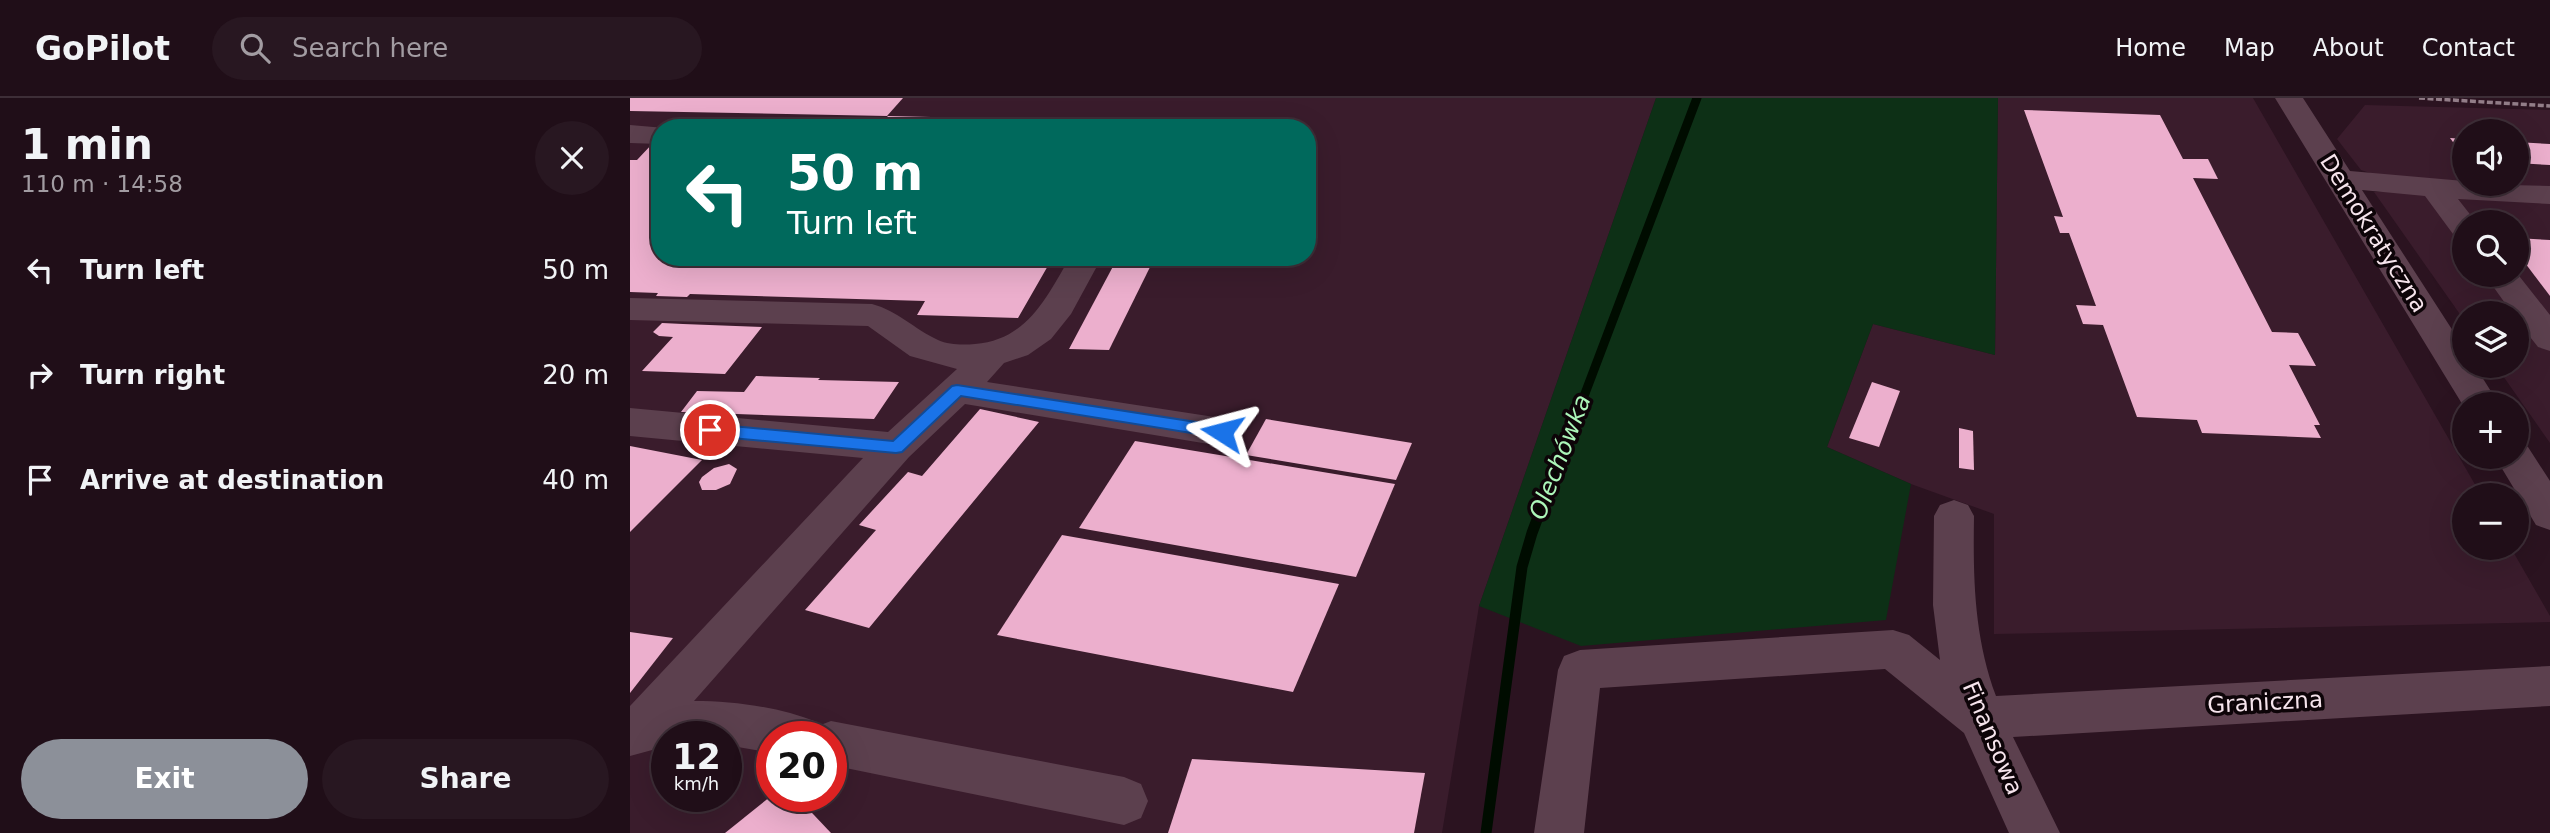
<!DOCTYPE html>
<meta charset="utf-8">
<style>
:root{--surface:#200e18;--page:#281721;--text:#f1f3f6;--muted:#a29ca2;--line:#3d2e37;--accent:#8c9099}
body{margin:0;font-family:"DejaVu Sans",sans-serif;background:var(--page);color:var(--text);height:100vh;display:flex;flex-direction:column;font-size:26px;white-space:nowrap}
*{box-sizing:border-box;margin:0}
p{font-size:23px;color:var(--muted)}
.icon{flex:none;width:38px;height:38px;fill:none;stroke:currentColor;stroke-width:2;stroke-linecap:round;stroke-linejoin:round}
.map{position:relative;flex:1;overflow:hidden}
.details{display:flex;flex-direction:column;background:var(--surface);width:630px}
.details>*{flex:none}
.top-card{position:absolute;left:21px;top:21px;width:665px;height:147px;border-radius:28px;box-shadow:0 7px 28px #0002,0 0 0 2px var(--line);background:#00695c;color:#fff;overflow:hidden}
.controls{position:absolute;left:1822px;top:21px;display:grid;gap:14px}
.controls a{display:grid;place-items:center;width:77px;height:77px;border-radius:50%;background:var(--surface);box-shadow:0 7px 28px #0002,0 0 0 2px var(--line);font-size:35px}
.speed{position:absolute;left:21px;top:623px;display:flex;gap:14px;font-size:35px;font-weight:700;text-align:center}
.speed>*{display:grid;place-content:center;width:91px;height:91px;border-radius:50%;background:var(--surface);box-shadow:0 7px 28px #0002,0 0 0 2px var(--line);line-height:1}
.speed small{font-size:18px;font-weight:400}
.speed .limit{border:10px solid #d22;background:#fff;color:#111}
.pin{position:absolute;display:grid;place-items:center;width:60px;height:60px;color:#fff;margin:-30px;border:4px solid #fff;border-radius:50%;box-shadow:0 2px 7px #0007}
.me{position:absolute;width:77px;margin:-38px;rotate:279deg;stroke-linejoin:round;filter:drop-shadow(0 0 5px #0008)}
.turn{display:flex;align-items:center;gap:24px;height:147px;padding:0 21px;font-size:32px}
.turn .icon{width:91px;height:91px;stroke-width:2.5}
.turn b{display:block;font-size:49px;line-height:60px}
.round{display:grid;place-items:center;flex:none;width:74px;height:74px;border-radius:37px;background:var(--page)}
.headline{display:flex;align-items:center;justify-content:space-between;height:119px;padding:0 21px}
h1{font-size:42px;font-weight:800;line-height:52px}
.action{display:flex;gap:14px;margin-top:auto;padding:14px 21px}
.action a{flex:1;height:80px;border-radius:42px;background:var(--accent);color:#fff;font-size:28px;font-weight:800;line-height:80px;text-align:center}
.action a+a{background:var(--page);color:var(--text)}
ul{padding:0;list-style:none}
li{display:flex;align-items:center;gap:21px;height:105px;padding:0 21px}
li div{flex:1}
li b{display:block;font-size:26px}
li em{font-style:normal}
header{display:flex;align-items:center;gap:42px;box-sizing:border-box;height:98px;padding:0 35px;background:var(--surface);border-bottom:2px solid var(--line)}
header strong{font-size:33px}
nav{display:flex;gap:38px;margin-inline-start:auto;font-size:24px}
.search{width:490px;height:63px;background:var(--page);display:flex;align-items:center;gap:18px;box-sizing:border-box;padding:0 24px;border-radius:38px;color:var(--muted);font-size:26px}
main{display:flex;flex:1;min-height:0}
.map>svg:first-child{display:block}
.built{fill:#3a1c2c;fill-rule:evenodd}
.green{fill:#0d3016}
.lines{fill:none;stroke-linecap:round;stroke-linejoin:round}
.stream-far1{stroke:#000c00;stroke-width:9}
.stream{stroke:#000c00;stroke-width:11}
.building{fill:#ecafcd}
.path{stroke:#927d88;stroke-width:3.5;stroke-dasharray:6 2.5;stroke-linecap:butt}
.minor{fill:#5c404e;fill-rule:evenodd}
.route{fill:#1a73e8;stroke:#114b97;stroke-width:2}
.labels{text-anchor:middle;stroke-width:7;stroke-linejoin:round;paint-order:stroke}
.street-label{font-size:23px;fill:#f6e4ec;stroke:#0d0408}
.water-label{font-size:24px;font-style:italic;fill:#acf6b9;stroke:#0d0408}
</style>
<header>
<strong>GoPilot</strong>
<div class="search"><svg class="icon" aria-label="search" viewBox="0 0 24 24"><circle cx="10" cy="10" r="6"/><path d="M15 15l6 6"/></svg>Search here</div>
<nav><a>Home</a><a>Map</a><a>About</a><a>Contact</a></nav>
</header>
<main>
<section class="details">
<div class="headline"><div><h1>1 min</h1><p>110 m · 14:58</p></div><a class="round"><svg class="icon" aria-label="close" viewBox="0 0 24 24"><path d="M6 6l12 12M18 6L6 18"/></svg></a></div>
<ul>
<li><svg class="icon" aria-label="left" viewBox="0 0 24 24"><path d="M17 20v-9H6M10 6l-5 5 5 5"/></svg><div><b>Turn left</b></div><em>50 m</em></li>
<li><svg class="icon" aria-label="right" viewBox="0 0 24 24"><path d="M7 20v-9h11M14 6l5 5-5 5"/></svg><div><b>Turn right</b></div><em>20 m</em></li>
<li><svg class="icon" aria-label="arrive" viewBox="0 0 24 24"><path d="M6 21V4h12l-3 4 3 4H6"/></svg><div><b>Arrive at destination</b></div><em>40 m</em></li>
</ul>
<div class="action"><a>Exit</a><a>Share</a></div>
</section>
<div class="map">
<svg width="1920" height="735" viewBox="0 0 1920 735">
<rect width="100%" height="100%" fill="#2b1320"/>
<!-- built -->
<g class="built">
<path d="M 0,0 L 1026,0 L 849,508 L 812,735 L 0,735 ZM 30,30 L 677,30 L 677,159 L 30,159 ZM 37,639 L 96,639 L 96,698 L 37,698 ZM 142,639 L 201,639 L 201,698 L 142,698 Z"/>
<polygon points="1368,0 1623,0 1851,397 1834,397 1834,450 1881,450 1920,518 1920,524 1364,536 1364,416 1281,386 1197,349 1243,226 1365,257"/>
<path d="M 1735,7 L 1920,12 L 1920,345 L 1866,268 L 1886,268 L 1886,215 L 1834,215 L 1834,222 L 1744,94 L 1757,94 L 1746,77 L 1731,72 L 1707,41 ZM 1834,33 L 1886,33 L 1886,86 L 1834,86 ZM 1834,124 L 1886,124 L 1886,177 L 1834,177 Z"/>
</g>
<!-- green -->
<polygon class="green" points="1026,0 1368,0 1365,257 1243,226 1197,349 1281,386 1256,522 951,548 849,508"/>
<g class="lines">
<!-- stream-far1 -->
<polyline class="stream-far1" points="948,314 1067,0"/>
<!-- stream -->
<polyline class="stream" points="856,735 892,469 902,435 948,312"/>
</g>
<!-- building -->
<g class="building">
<polygon points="0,0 273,0 257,18 0,13"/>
<polygon points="1394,12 1530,17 1553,61 1578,61 1588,81 1563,80 1642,234 1668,235 1686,268 1659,267 1690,327 1684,327 1691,340 1572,335 1567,322 1507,319 1473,227 1453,226 1446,207 1466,208 1439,135 1430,135 1424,118 1433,119"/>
<polygon points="258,18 301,19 292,30 248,29"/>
<polygon points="1820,40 1834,41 1834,59"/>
<polygon points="1886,44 1920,46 1920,67 1886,65"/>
<polygon points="23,45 30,46 30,159 423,159 388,220 287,217 295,203 60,196 57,199 26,198 28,195 0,194 0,62 7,62"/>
<polygon points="1886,140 1920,142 1920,198 1886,153"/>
<polygon points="488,159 525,159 479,252 439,251"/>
<polygon points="32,225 53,226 132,229 95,276 12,273 43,239 29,238 23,234"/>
<polygon points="126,278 190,280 188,282 269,284 244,321 51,314 67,293 114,294"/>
<polygon points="1242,284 1270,293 1249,349 1219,340"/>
<polygon points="350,311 409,324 239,530 175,512 246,432 229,427 278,374 292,378"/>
<polygon points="636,321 782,345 766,382 616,357"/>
<polygon points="1329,330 1343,333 1344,372 1329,370"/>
<polygon points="505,343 765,386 726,479 449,430"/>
<polygon points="0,348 72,362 0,434"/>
<polygon points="99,366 107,371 100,386 86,392 72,392 69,384 72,379 84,370"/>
<polygon points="432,437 709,486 663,594 367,537"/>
<polygon points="0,534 43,540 0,595"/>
<polygon points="562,661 795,675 784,735 538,735"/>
<polygon points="141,698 166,698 201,735 95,735"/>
</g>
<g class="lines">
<!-- path -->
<polyline class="path" points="1789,0 1920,8"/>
<!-- minor -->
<g class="minor">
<polygon points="1645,0 1673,0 1720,73 1834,83 1834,86 1920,88 1920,106 1828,101 1846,124 1834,124 1834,139 1823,136 1795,98 1732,92 1834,250 1834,268 1845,268 1869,306 1834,306 1834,309"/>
<polygon points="0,27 35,30 30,30 30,46 0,45"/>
<path d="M 440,159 L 472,159 L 441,216 L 421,241 L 398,257 L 374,265 L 357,284 L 591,320 L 604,324 L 610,334 L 604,344 L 591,348 L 335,306 L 279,359 L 64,603 C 104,603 149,609 187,624 L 188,628 L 201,623 L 494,679 L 511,686 L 518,703 L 511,720 L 494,727 L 201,667 L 201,639 L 142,639 L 142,655 L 96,647 L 96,639 L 37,639 L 37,648 L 0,658 L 0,608 L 233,360 L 0,338 L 0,310 L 258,334 L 327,271 L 280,258 L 238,228 L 0,222 L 0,200 L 242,206 C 268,213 284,231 308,242 C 319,247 333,247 345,246 C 397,242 417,199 440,159 Z"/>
<polygon points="1886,174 1920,217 1920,253 1908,249 1886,221 1886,215 1882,215 1855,177 1886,177"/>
<polygon points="1886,345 1898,349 1920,383 1920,432 1906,427 1865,359 1886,359"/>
<path d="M 1324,402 L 1338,407 L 1344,418 C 1343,480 1344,539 1366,598 L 1920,568 L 1920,608 L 1383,639 L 1430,735 L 1379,735 L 1334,635 L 1255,571 L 970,590 L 954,735 L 904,735 L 928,572 L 934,558 L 950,552 L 1263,532 L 1279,537 L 1310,562 L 1303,507 L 1304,418 L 1310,407 Z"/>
</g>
</g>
<!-- route -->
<polygon class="route" points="327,287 592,328 599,334 592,340 331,298 272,354 266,355 80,338 72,332 80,326 263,343 322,288"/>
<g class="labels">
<!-- street labels -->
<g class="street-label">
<text transform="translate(1744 135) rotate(58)" y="8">Demokratyczna</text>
<text transform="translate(1635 604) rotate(-3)" y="8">Graniczna</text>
<text transform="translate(1363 640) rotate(67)" y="8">Finansowa</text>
</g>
<!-- water labels -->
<g class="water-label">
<text transform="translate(930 359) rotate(-69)" y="8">Olechówka</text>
</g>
</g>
</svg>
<div class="controls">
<a><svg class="icon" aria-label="sound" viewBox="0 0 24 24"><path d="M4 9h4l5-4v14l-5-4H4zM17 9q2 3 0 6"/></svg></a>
<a><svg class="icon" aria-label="search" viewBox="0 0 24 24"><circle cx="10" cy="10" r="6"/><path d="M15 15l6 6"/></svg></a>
<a><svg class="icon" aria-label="layers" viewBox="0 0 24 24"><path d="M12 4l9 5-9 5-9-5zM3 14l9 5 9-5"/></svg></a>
<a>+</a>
<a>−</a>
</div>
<div class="speed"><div>12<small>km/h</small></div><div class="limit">20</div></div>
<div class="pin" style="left:80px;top:332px;background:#d93025"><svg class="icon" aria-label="arrive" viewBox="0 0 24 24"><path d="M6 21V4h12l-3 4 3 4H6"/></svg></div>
<svg class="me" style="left:592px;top:334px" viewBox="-20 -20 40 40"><path d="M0-17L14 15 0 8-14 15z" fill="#1a73e8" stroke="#fff" stroke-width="4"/></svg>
<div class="top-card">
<div class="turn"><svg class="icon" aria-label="left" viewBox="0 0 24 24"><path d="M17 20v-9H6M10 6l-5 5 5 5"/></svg><div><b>50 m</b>Turn left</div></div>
</div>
</div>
</main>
